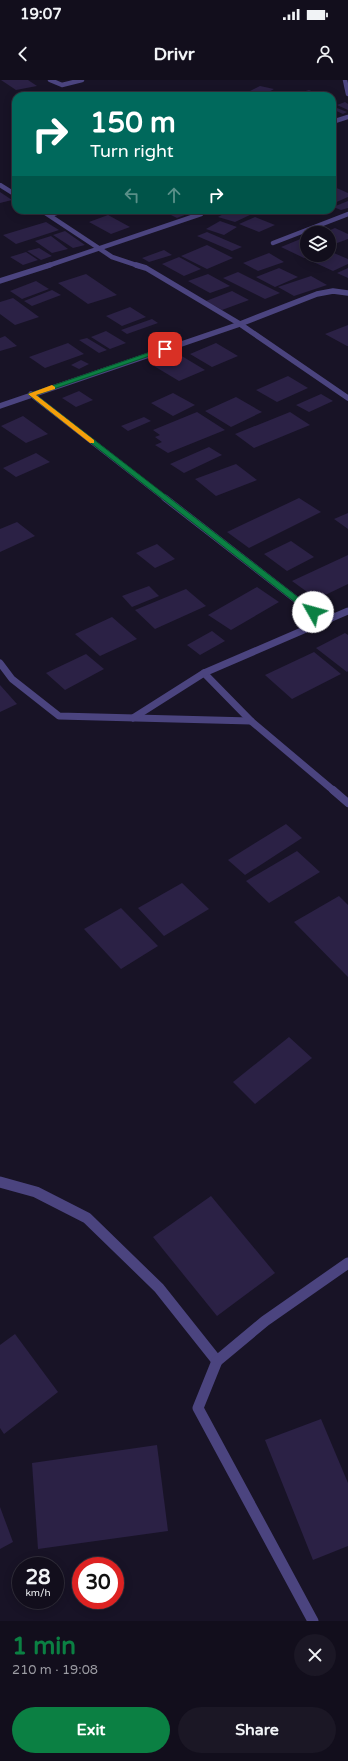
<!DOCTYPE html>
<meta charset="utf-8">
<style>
:root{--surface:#120e1c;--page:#1b1725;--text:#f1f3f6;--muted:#9c9ca3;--line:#312e3b;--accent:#0b8043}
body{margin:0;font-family:"Varela Round",sans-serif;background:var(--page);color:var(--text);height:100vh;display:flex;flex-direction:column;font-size:15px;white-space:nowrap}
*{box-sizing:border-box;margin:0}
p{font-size:13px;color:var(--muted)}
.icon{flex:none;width:22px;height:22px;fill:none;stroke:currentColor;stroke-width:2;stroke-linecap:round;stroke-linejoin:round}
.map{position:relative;height:1541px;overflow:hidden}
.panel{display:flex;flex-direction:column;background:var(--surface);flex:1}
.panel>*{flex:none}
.guide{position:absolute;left:12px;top:12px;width:324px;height:122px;border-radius:12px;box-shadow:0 2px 10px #0003,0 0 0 1px var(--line);background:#00695c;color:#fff;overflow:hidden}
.tools{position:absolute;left:300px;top:146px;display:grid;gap:8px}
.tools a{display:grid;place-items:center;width:36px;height:36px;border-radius:50%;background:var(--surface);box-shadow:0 2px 10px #0003,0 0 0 1px var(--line);font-size:20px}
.speed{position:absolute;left:12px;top:1477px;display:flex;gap:8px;font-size:20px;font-weight:700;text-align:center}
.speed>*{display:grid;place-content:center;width:52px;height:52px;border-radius:50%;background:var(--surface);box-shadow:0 2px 10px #0003,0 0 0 1px var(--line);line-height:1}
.speed small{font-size:10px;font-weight:400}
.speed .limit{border:6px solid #d22;background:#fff;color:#111}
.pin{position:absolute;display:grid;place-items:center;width:34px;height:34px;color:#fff;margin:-17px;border-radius:8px;box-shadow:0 2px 6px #0006}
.me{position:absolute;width:44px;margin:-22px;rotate:308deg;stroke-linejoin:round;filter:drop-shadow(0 0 3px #0008)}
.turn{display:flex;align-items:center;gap:14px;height:84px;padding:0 12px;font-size:18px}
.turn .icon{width:52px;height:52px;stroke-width:2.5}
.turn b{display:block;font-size:28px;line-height:34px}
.lanes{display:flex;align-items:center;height:38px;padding:0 12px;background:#0003;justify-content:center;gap:20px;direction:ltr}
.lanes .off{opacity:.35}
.round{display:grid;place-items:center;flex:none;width:42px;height:42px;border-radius:21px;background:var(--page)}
.summary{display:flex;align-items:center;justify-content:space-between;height:68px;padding:0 12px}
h1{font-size:24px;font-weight:700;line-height:30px;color:var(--accent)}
.button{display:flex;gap:8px;margin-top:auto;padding:8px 12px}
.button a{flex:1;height:46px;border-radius:24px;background:var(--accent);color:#fff;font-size:16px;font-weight:700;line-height:46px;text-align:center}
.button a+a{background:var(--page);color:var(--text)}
.status{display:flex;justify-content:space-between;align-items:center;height:28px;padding:0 20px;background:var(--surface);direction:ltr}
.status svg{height:11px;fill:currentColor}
header{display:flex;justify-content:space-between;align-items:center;height:52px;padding:0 12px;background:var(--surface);font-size:18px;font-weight:700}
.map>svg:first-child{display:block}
.building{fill:#2b2145}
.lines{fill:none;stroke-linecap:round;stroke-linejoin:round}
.street-far4{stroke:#4b447f;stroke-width:4.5}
.street-far3{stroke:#4b447f;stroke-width:5.5}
.street-far2{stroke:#4b447f;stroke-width:7}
.street-far1{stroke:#4b447f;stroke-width:8}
.street{stroke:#4b447f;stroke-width:11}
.route{fill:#0b8043;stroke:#07532c}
.slow{fill:#f59e0b}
</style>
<div class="status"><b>19:07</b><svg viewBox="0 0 49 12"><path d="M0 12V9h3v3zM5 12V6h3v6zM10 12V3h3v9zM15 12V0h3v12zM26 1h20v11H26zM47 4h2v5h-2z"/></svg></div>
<header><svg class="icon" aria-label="back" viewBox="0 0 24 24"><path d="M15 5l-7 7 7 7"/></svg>Drivr<svg class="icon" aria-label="person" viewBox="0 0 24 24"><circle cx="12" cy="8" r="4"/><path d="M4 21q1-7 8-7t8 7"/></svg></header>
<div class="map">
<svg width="348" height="1541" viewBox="0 0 348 1541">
<rect width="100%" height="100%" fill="#181326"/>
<!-- building -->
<g class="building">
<polygon points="1,0 28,0 37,6 16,10"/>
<polygon points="260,6 274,9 265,14 250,11"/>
<polygon points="309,10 322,16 290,16"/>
<polygon points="345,22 348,24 348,30 337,25"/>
<polygon points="332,26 347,32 343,34 332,29"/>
<polygon points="332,106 348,113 348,117 332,124"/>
<polygon points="0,112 12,120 0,123"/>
<polygon points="348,121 348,128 341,130 333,127"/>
<polygon points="161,130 193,130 195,131 177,138"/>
<polygon points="231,130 241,130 252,134 235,142 218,137"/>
<polygon points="108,135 130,147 111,154 89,142"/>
<polygon points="255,137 275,145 259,152 239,144"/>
<polygon points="220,141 237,147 224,155 206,149"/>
<polygon points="46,142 59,150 16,164 3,155"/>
<polygon points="335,148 348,154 348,159 329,166 329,153 323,153"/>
<polygon points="65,151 85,165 73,168 53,155"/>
<polygon points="207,152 242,167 232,171 197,156"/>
<polygon points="51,156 68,169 52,173 35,161"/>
<polygon points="303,158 307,160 307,175 312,175 304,178 281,167"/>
<polygon points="207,165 233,178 207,189 181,176"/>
<polygon points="39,168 52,176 41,180 27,171"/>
<polygon points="164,170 172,175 149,182 142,178"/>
<polygon points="329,171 348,179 348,184 333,191 309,180 320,175 329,175"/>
<polygon points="26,172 38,180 23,185 10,177"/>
<polygon points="269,173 284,182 258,191 243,183"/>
<polygon points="179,177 201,189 184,196 162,184"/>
<polygon points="279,188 298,197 275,207 256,197"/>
<polygon points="348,188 348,198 337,193"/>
<polygon points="238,192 280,213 265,219 223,198"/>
<polygon points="86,194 117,215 88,224 58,203"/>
<polygon points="208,194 230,206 210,213 188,201"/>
<polygon points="311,196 327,205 294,216 278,207"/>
<polygon points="36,201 49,209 22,219 10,211"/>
<polygon points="52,210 61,215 32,226 24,221"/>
<polygon points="232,211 249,220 222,230 206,221"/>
<polygon points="13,218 39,237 15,245 0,234 0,222"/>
<polygon points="130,227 146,237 122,246 106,236"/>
<polygon points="152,239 158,243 127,254 121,250"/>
<polygon points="348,245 348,266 347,266 325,254"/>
<polygon points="106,251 126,263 110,269 91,257"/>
<polygon points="5,256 17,266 0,271 0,258"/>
<polygon points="87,258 107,270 99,273 79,260"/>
<polygon points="68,263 84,274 45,288 29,277"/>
<polygon points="216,263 238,276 212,287 190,274"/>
<polygon points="180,275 205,290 179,301 154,286"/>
<polygon points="81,280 89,284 79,289 71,285"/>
<polygon points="288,296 308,308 277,322 256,310"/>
<polygon points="79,311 93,320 76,327 62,318"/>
<polygon points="173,313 195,325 173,336 151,323"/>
<polygon points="321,314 333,321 309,332 296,325"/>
<polygon points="236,317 262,332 231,347 205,331"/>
<polygon points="197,332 225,350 168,373 155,365 162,362 155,357 160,355 153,350"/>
<polygon points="290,332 310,345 254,368 235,354"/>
<polygon points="23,336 48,354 26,363 1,346"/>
<polygon points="144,337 151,341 128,351 121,346"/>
<polygon points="209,367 222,375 184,393 170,384"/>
<polygon points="36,373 50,382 16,397 3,388"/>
<polygon points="236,384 257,400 216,416 195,399"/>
<polygon points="299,418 321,432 249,468 227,452"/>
<polygon points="348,433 348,449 334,439"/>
<polygon points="17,442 35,456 0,472 0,449"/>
<polygon points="291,461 314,477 287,491 264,474"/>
<polygon points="157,464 175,479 155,488 136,473"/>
<polygon points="348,475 348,504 317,519 292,501"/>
<polygon points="149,506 159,516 132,527 122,516"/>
<polygon points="257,507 279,522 231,550 208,535"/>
<polygon points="186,509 206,526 155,549 135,530"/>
<polygon points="112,537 137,559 100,576 75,554"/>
<polygon points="212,551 225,561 200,575 187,565"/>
<polygon points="345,553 348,555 348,591 347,592 316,568"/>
<polygon points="314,572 341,594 292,619 265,595"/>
<polygon points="86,574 104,589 65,610 46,593"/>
<polygon points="0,605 17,624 0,632"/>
<polygon points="286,744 302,758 245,795 228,780"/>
<polygon points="297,771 320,792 269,823 246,801"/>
<polygon points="182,803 209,829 164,856 138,828"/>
<polygon points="339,816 348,825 348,897 294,842"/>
<polygon points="121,828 158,866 121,889 84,849"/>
<polygon points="289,957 312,978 255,1024 233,1002"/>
<polygon points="211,1116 275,1193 217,1236 153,1157"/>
<polygon points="15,1254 58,1312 4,1354 0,1348 0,1265"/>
<polygon points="321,1339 348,1403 348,1466 313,1480 265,1360"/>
<polygon points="157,1365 168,1451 38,1469 32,1383"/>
<polygon points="0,1427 13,1462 0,1469"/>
</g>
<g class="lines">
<!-- street-far4 -->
<g class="street-far4">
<polyline points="50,0 62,5 82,0"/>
<polyline points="345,0 348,14"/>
<polyline points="332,42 348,37"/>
<polyline points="0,105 16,115"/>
<polyline points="41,130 112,177 139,186"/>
<polyline points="50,135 65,130"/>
<polyline points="273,163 348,134"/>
<polyline points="47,186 201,134 200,130"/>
</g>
<!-- street-far3 -->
<g class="street-far3">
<polyline points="136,185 146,188 240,244 348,318"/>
<polyline points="0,201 50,185"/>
<polyline points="31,314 166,419"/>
<polyline points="0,326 240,244 317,214 333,211 348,213"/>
</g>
<!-- street-far2 -->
<g class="street-far2">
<polyline points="165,418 325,542"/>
<polyline points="0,583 12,599 59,636 251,641 334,711"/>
<polyline points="204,593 251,641"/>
<polyline points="133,638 204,593 348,531"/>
</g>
<!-- street-far1 -->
<polyline class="street-far1" points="333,710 348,723"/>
<!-- street -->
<g class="street">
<polyline points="0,1102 36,1112 87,1138 159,1208 217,1281"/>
<polyline points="313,1541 198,1328 217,1281 265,1241 348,1183"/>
</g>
</g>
<!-- route -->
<polygon class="route" points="165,267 168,269 167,270 36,315 316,531 316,534 310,534 28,314"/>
<!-- slow -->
<polygon class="slow" points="52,305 55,307 55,309 36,315 94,360 94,363 90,363 28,314"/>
</svg>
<div class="tools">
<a><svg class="icon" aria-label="layers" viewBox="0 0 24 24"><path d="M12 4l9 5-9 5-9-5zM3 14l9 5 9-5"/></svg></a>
</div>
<div class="speed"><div>28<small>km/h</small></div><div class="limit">30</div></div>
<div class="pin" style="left:165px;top:269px;background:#d93025"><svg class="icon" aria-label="arrive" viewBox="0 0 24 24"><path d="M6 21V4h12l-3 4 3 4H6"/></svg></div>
<svg class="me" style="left:313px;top:532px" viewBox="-20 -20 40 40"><circle r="19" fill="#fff"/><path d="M0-13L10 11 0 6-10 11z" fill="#0b8043"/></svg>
<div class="guide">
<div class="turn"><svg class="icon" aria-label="right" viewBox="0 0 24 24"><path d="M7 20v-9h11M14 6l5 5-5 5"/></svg><div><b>150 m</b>Turn right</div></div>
<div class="lanes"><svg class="icon off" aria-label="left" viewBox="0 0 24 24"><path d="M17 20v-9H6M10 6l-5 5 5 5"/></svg><svg class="icon off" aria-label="ahead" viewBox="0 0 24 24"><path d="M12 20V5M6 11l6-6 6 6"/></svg><svg class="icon" aria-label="right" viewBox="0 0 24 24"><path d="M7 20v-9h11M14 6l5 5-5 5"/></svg></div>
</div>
</div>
<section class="panel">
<div class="summary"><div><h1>1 min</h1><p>210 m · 19:08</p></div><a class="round"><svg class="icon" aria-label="close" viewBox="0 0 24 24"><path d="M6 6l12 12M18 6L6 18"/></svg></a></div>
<div class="button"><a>Exit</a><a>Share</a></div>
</section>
